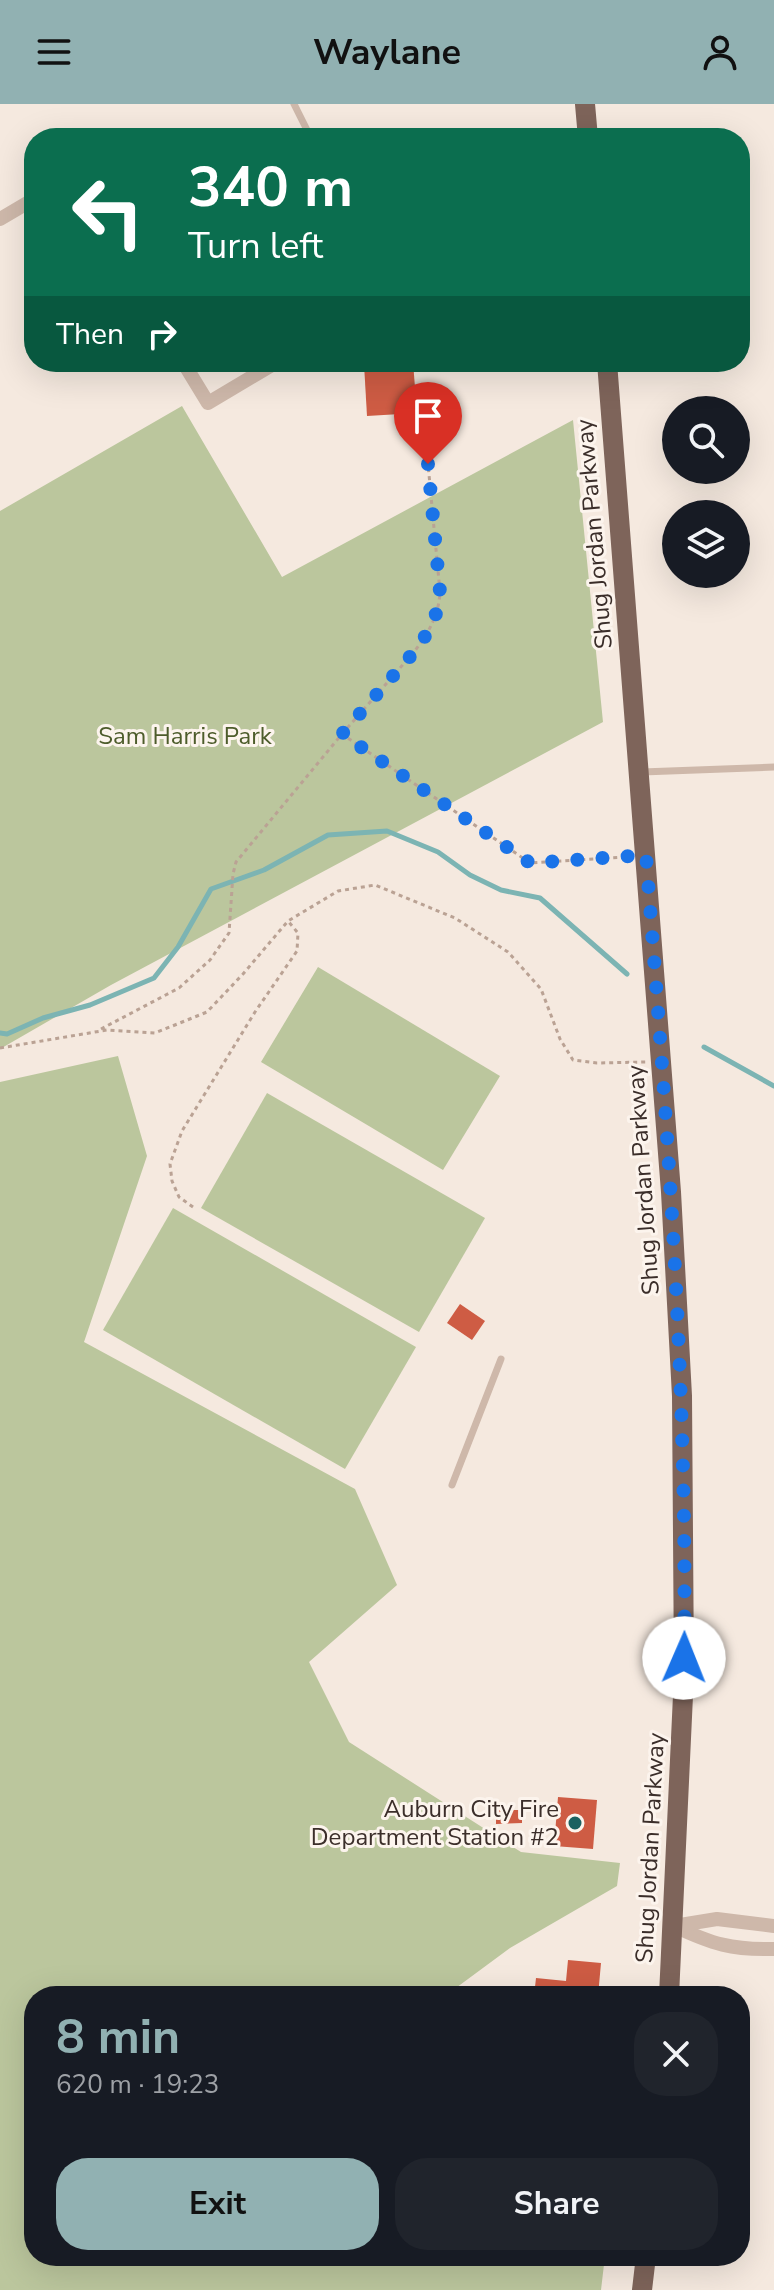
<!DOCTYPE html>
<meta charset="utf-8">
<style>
:root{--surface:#171b24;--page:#20242c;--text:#f1f3f6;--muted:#9ea1a6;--accent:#91b1b2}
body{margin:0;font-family:"Nunito Sans",sans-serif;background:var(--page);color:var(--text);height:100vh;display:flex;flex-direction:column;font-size:30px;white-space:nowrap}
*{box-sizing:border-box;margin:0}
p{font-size:26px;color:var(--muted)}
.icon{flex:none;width:44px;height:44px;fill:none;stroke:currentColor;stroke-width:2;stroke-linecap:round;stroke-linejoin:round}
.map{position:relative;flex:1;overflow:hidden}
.panel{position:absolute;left:24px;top:1882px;width:726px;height:280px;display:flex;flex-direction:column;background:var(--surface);border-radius:32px;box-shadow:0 8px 32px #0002}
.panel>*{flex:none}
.guide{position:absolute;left:24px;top:24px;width:726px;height:244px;border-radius:32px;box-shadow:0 8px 32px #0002;background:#0b6e4f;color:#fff;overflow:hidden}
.tools{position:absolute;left:662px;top:292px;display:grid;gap:16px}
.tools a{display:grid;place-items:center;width:88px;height:88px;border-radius:50%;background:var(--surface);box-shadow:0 8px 32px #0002;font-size:40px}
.pin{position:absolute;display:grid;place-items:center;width:68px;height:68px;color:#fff;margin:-82px -34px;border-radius:50% 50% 50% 0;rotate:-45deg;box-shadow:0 0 8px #0007}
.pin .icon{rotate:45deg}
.me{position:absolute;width:88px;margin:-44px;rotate:1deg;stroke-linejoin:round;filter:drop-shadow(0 0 6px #0008)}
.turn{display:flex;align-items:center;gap:28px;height:168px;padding:0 32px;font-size:36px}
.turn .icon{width:104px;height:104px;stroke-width:2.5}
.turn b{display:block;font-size:56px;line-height:68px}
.then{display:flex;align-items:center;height:76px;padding:0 32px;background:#0003;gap:16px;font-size:30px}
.round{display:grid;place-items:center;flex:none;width:84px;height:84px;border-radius:32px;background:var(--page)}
.overview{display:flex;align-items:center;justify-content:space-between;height:136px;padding:0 32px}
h1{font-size:48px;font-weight:700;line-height:60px;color:var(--accent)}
.action{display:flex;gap:16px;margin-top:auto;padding:16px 32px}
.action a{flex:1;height:92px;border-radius:32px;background:var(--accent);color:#111;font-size:32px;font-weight:700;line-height:92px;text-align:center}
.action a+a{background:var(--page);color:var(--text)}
header{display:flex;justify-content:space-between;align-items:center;height:104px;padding:0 32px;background:var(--accent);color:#111;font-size:36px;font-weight:700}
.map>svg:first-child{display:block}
.green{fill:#bbc69d}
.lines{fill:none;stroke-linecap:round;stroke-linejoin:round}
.stream{stroke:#7cb4b3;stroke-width:5}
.building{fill:#ce5c44}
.path{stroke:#baa294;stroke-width:3;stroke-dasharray:4 4;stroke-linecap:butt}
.service{stroke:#ceb8aa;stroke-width:7}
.minor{stroke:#ceb8aa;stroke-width:14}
.primary{stroke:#7e645a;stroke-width:20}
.route{stroke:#1a73e8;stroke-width:14;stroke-dasharray:0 25.2}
.poi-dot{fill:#1b6160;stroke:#fcf4ed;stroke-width:3}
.labels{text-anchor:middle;stroke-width:6;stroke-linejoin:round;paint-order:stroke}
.street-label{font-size:24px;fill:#3b2e2a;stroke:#fcf4ed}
.park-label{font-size:24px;fill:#4d5c2b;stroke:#fcf4ed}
.poi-label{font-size:24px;fill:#3b2e2a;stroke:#fcf4ed;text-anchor:end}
</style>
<header><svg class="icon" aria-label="menu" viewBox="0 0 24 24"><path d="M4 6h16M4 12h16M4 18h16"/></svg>Waylane<svg class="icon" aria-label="person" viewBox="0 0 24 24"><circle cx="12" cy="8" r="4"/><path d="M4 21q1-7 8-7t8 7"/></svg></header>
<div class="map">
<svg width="774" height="2186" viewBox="0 0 774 2186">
<rect width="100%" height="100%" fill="#f5e9df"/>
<!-- green -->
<g class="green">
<polygon points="182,302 282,473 573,316 603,618 111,881 0,945 0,407"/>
<polygon points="318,863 500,972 443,1066 261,958"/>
<polygon points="118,952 147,1052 84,1238 355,1385 397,1481 309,1558 349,1638 521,1748 620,1759 617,1782 510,1844 445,1892 34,1892 34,2152 605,2152 601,2186 0,2186 0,978"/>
<polygon points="267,989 485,1114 419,1228 201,1104"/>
<polygon points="173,1104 416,1243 345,1365 103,1226"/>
</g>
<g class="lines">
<!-- stream -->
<g class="stream">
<polyline points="0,929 7,930 43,914 90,901 154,874 178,843 211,785 264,766 328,731 387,727 438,748 470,771 501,786 540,794 627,870"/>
<polyline points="704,943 774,982"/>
</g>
</g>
<!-- building -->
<g class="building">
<polygon points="384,258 413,258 417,309 367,312 364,260"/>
<polygon points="460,1200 485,1217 472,1236 447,1219"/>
<polygon points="558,1693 597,1696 593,1745 554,1742"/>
<polygon points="496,1706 522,1706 522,1719 496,1720"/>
<polygon points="568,1856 601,1859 598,1892 534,1892 536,1874 566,1877"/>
</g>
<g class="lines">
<!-- path -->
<g class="path">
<path d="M 342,630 L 414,548 C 428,530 439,511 440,488 L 428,360"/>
<polyline points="101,925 179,884 210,856 229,829 233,770 236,758 342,630 530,759 626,753"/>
<polyline points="0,944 107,926 155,929 207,908 243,870 288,817 338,787 375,781 455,814 508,848 541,885 560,935 573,956 597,959 646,958"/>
<polyline points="193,1103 179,1093 172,1077 170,1060 182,1027 255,908 297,847 298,829 288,817"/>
</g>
<!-- service -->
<g class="service">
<polyline points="294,0 311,34"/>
<polyline points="642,668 774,663"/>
<polyline points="452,1381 501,1255"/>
</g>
<!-- minor -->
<g class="minor">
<polyline points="0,115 34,95"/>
<polyline points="183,258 208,299 277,258"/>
<path d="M 674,1822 C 712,1840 732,1846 774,1845"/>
<polyline points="674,1822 717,1815 774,1822"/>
</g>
<!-- primary -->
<g class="primary">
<polyline points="585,0 588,34"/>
<polyline points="607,258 671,1088 682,1292 684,1570 669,1892"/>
<polyline points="642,2186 646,2152"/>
</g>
</g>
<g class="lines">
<!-- route -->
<path class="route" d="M 428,360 L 440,488 C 439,511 428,530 414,548 L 342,630 L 530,759 L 646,751 C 667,1019 688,1286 684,1554"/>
</g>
<!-- markers -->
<circle class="poi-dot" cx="575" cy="1719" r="8"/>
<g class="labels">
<!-- street labels -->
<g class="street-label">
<text transform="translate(594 430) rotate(-95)" y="8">Shug Jordan Parkway</text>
<text transform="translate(643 1076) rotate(-94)" y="8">Shug Jordan Parkway</text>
<text transform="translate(650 1744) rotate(-87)" y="8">Shug Jordan Parkway</text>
</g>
<!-- park labels -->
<g class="park-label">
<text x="185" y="640">Sam Harris Park</text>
</g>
<!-- poi labels -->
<g class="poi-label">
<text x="559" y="1713">Auburn City Fire<tspan x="559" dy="28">Department Station #2</tspan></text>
</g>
</g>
</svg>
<div class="tools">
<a><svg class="icon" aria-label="search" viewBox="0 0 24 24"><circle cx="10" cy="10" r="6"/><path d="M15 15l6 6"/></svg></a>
<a><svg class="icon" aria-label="layers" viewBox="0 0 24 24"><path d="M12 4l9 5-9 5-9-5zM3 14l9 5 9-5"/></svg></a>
</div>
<div class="pin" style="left:428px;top:360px;background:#d93025"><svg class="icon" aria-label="arrive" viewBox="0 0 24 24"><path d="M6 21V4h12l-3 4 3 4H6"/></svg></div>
<svg class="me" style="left:684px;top:1554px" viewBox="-20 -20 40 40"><circle r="19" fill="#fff"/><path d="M0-13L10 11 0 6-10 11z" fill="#1a73e8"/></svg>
<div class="guide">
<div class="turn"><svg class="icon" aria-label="left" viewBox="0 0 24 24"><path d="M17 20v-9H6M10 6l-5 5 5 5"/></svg><div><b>340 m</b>Turn left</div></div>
<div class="then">Then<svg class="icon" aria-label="right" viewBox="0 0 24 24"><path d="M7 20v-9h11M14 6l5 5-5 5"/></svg></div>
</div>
<section class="panel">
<div class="overview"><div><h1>8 min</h1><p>620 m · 19:23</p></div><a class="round"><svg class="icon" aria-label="close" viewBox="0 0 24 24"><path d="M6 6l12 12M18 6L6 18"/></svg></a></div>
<div class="action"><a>Exit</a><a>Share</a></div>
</section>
</div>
